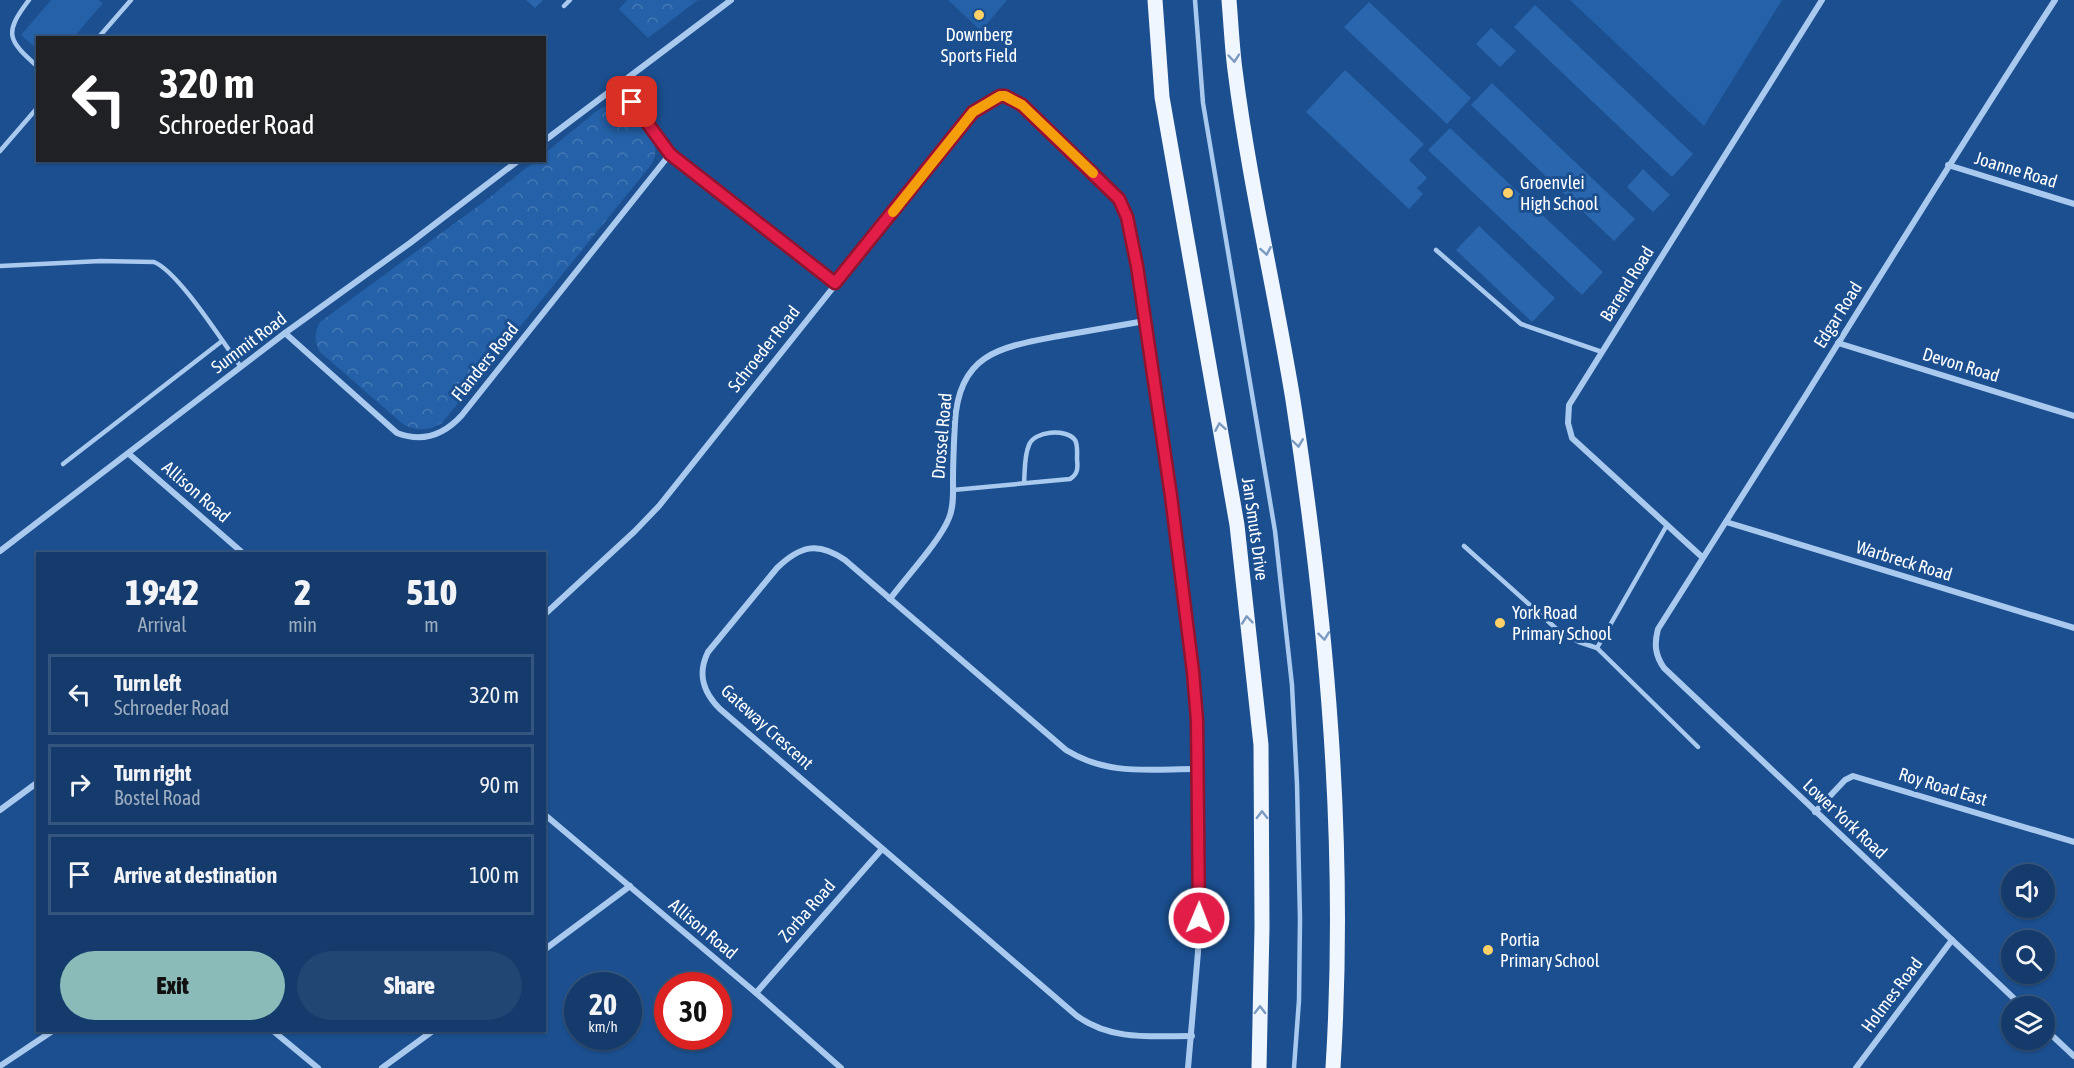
<!DOCTYPE html>
<style>
:root{--surface:#143b6b;--page:#214673;--text:#f1f3f6;--muted:#9dadc1;--line:#33557e;--accent:#8bbbb9}
body{margin:0;font-family:"Asap Condensed",sans-serif;background:var(--page);color:var(--text);height:100vh;display:flex;flex-direction:column;font-size:22px;white-space:nowrap}
*{box-sizing:border-box;margin:0}
p{font-size:20px;color:var(--muted)}
.icon{flex:none;width:33px;height:33px;fill:none;stroke:currentColor;stroke-width:2;stroke-linecap:round;stroke-linejoin:round}
.map{position:relative;flex:1;overflow:hidden}
.details{position:absolute;left:36px;top:552px;width:510px;height:480px;display:flex;flex-direction:column;background:var(--surface);border-radius:0px;box-shadow:0 2px 4px #0004,0 0 0 2px var(--line)}
.details>*{flex:none}
.top-card{position:absolute;left:36px;top:36px;width:510px;height:126px;border-radius:0px;box-shadow:0 2px 4px #0004,0 0 0 2px var(--line);background:#202124;color:#fff;overflow:hidden}
.buttons{position:absolute;left:2001px;top:864px;display:grid;gap:12px}
.buttons a{display:grid;place-items:center;width:54px;height:54px;border-radius:50%;background:var(--surface);box-shadow:0 2px 4px #0004,0 0 0 2px var(--line);font-size:30px}
.speed{position:absolute;left:564px;top:972px;display:flex;gap:12px;font-size:30px;font-weight:700;text-align:center}
.speed>*{display:grid;place-content:center;width:78px;height:78px;border-radius:50%;background:var(--surface);box-shadow:0 2px 4px #0004,0 0 0 2px var(--line);line-height:1}
.speed small{font-size:15px;font-weight:400}
.speed .limit{border:9px solid #d22;background:#fff;color:#111}
.pin{position:absolute;display:grid;place-items:center;width:51px;height:51px;color:#fff;margin:-26px;border-radius:12px;box-shadow:0 3px 9px #0006}
.me{position:absolute;width:66px;margin:-33px;rotate:1deg;stroke-linejoin:round;filter:drop-shadow(0 0 4px #0008)}
.turn{display:flex;align-items:center;gap:21px;height:126px;padding:0 24px;font-size:27px}
.turn .icon{width:78px;height:78px;stroke-width:2.5}
.turn b{display:block;font-size:42px;line-height:51px}
.eta{display:flex;justify-content:space-evenly;align-items:center;height:102px;text-align:center}
.eta b{font-size:36px;font-weight:800;line-height:42px}
.cta{display:flex;gap:12px;margin-top:auto;padding:12px 24px}
.cta a{flex:1;height:69px;border-radius:36px;background:var(--accent);color:#111;font-size:24px;font-weight:800;line-height:69px;text-align:center}
.cta a+a{background:var(--page);color:var(--text)}
ul{padding:0;list-style:none}
li{display:flex;align-items:center;gap:18px;height:81px;margin:0 12px 9px;padding:0 12px;border:3px solid var(--line);border-radius:0px}
li div{flex:1}
li b{display:block;font-size:22px}
li em{font-style:normal}
.map>svg:first-child{display:block}
.forest{fill:url(#forest-crowns)}
.garden{fill:#2461a8}
.building{fill:#2a66ad}
.lines{fill:none;stroke-linecap:round;stroke-linejoin:round}
.lane{stroke:#a9c9ee;stroke-width:4.5}
.street{stroke:#a9c9ee;stroke-width:6}
.primary{stroke:#f0f6ff;stroke-width:15}
.oneway{stroke:#7b9ac1}
.route-casing{stroke:#92132f;stroke-width:15}
.route{stroke:#e11d48;stroke-width:10}
.slow{stroke:#f59e0b;stroke-width:10}
.poi-dot{fill:#ffd166;stroke:#1b4f8f;stroke-width:2}
.labels{text-anchor:middle;stroke-width:6;stroke-linejoin:round;paint-order:stroke}
.poi-label{font-size:18px;fill:#fff;stroke:#1b4f8f;text-anchor:start}
.street-label{font-size:18px;fill:#fff;stroke:#1b4f8f}
</style>
<div class="map">
<svg width="2074" height="1068" viewBox="0 0 2074 1068">
<defs>
<pattern id="forest-crowns" width="20" height="18" patternUnits="userSpaceOnUse" patternTransform="scale(1.5)"><rect width="20" height="18" fill="#2461a8"/><path d="M2 6a3 3 0 1 1 6 0M12 15a3 3 0 1 1 6 0" fill="none" stroke="#4579b5"/></pattern>
</defs>
<rect width="100%" height="100%" fill="#1b4f8f"/>
<!-- forest -->
<g class="forest">
<polygon points="627,0 698,0 648,38 619,9"/>
<path d="M 616,105 C 630,108 652,132 655,146 C 656,153 655,159 651,165 L 442,423 C 429,431 418,431 404,425 L 320,352 C 314,341 314,333 320,322 L 485,201 L 535,161 L 544,160 L 545,153 L 598,110 L 604,107 Z"/>
</g>
<!-- garden -->
<g class="garden">
<polygon points="51,0 98,0 103,3 74,37 38,38 37,49 21,35"/>
<polygon points="948,0 1007,0 981,31"/>
<polygon points="1570,0 1782,0 1704,126"/>
</g>
<!-- building -->
<g class="building">
<polygon points="526,0 543,0 535,8"/>
<polygon points="1369,2 1471,98 1447,124 1344,27"/>
<polygon points="1535,5 1693,154 1672,177 1514,27"/>
<polygon points="1491,28 1516,51 1500,67 1476,44"/>
<polygon points="1345,70 1424,144 1409,160 1427,178 1417,188 1423,194 1409,209 1306,112"/>
<polygon points="1492,83 1635,219 1614,241 1471,105"/>
<polygon points="1450,128 1603,272 1582,295 1428,150"/>
<polygon points="1643,169 1670,195 1653,212 1627,187"/>
<polygon points="1479,226 1555,298 1532,322 1456,250"/>
</g>
<g class="lines">
<!-- lane -->
<g class="lane">
<path d="M 29,0 C 3,34 8,40 38,67"/>
<polyline points="1195,0 1203,103 1275,531 1292,685 1297,784 1300,919 1299,1000 1294,1068"/>
<polyline points="564,6 570,0"/>
<polyline points="98,38 131,0"/>
<polyline points="0,151 38,107"/>
<polyline points="1436,250 1521,324 1602,352"/>
<path d="M 0,266 L 101,261 L 154,262 C 179,272 223,343 241,367"/>
<polyline points="63,464 222,341"/>
<path d="M 953,490 L 1070,479 C 1078,474 1078,468 1077,459 C 1077,453 1078,445 1075,440 C 1066,428 1034,431 1029,445 C 1024,456 1025,472 1024,483"/>
<polyline points="1464,546 1560,632 1579,642 1597,648 1698,747"/>
<polyline points="1597,648 1667,525"/>
</g>
<!-- street -->
<g class="street">
<polyline points="619,85 670,154 835,283"/>
<polyline points="544,141 731,0"/>
<polyline points="1948,165 2074,204"/>
<path d="M 285,333 L 397,433 C 423,443 444,435 462,415 L 670,154"/>
<polyline points="1838,343 2074,416"/>
<polyline points="129,454 244,554"/>
<polyline points="1726,522 2074,628"/>
<polyline points="0,551 285,333 410,243 519,160"/>
<polyline points="1702,557 1572,438 1568,423 1569,405 1822,0"/>
<path d="M 890,599 C 906,577 940,541 949,518 C 954,506 953,493 953,481 C 953,461 954,441 955,422 C 959,352 1002,347 1059,336 C 1088,331 1116,326 1145,321"/>
<polyline points="544,615 635,531 659,506 973,112 1000,96 1012,99 1022,105 1119,199 1127,217 1137,266 1171,496 1193,672 1197,720 1199,901 1198,952 1188,1068"/>
<polyline points="0,810 38,782"/>
<polyline points="1815,812 1845,780 1853,776 2074,842"/>
<polyline points="544,814 756,993 841,1068"/>
<polyline points="544,950 630,886"/>
<polyline points="756,993 882,849"/>
<path d="M 2022,1006 L 1664,668 C 1655,655 1654,644 1658,629 C 1707,551 1757,473 1806,395 C 1888,263 1970,131 2055,0"/>
<polyline points="2044,1028 2074,1056"/>
<polyline points="272,1030 318,1068"/>
<path d="M 1192,1036 C 1151,1036 1112,1041 1077,1016 L 720,709 C 703,692 697,674 708,652 L 777,568 C 800,546 817,541 845,560 L 1066,750 C 1108,776 1149,769 1197,769"/>
<polyline points="0,1066 54,1030"/>
<polyline points="382,1068 434,1030"/>
<polyline points="1856,1068 1952,940"/>
</g>
<!-- primary -->
<g class="primary">
<polyline points="1155,0 1162,97 1237,525 1261,745 1262,927 1259,1068"/>
<path d="M 1229,0 C 1231,23 1232,47 1235,70 C 1249,181 1275,290 1293,400 C 1327,622 1347,843 1333,1068"/>
</g>
</g>
<!-- one-way arrows -->
<defs><path id="oneway-chevron" d="M-2-3.5L2.5 0L-2 3.5" fill="none" stroke-width="1.6" stroke-linecap="round" stroke-linejoin="round" transform="scale(1.5)"/></defs>
<g class="oneway">
<use href="#oneway-chevron" transform="translate(1234 58) rotate(85)"/>
<use href="#oneway-chevron" transform="translate(1266 251) rotate(80)"/>
<use href="#oneway-chevron" transform="translate(1220 427) rotate(-100)"/>
<use href="#oneway-chevron" transform="translate(1298 443) rotate(82)"/>
<use href="#oneway-chevron" transform="translate(1247 620) rotate(-96)"/>
<use href="#oneway-chevron" transform="translate(1324 636) rotate(83)"/>
<use href="#oneway-chevron" transform="translate(1262 815) rotate(-90)"/>
<use href="#oneway-chevron" transform="translate(1260 1010) rotate(-89)"/>
</g>
<g class="lines">
<defs>
<polyline id="route" points="632,102 670,154 835,283 973,112 1000,96 1005,96 1022,105 1119,199 1127,217 1137,266 1171,496 1193,672 1197,720 1199,918"/>
</defs>
<!-- route casing -->
<use href="#route" class="route-casing"/>
<!-- route -->
<use href="#route" class="route"/>
<!-- slow -->
<polyline class="slow" points="893,212 973,112 1000,96 1005,96 1022,105 1093,173"/>
</g>
<!-- markers -->
<g class="poi-dot">
<circle cx="979" cy="15" r="6"/>
<circle cx="1508" cy="193" r="6"/>
<circle cx="1500" cy="623" r="6"/>
<circle cx="1488" cy="950" r="6"/>
</g>
<g class="labels">
<!-- poi labels -->
<g class="poi-label">
<text x="979" y="41" text-anchor="middle">Downberg<tspan x="979" dy="21">Sports Field</tspan></text>
<text x="1520" y="189">Groenvlei<tspan x="1520" dy="21">High School</tspan></text>
<text x="1512" y="619">York Road<tspan x="1512" dy="21">Primary School</tspan></text>
<text x="1500" y="946">Portia<tspan x="1500" dy="21">Primary School</tspan></text>
</g>
<!-- street labels -->
<g class="street-label">
<text transform="translate(2016 170) rotate(17)" y="6">Joanne Road</text>
<text transform="translate(1627 284) rotate(-58)" y="6">Barend Road</text>
<text transform="translate(1838 315) rotate(-58)" y="6">Edgar Road</text>
<text transform="translate(249 343) rotate(-37)" y="6">Summit Road</text>
<text transform="translate(764 349) rotate(-52)" y="6">Schroeder Road</text>
<text transform="translate(485 362) rotate(-51)" y="6">Flanders Road</text>
<text transform="translate(1961 365) rotate(17)" y="6">Devon Road</text>
<text transform="translate(942 436) rotate(-85)" y="6">Drossel Road</text>
<text transform="translate(196 492) rotate(41)" y="6">Allison Road</text>
<text transform="translate(1255 529) rotate(82)" y="6">Jan Smuts Drive</text>
<text transform="translate(1904 561) rotate(17)" y="6">Warbreck Road</text>
<text transform="translate(767 727) rotate(42)" y="6">Gateway Crescent</text>
<text transform="translate(1943 787) rotate(17)" y="6">Roy Road East</text>
<text transform="translate(1845 819) rotate(43)" y="6">Lower York Road</text>
<text transform="translate(807 911) rotate(-49)" y="6">Zorba Road</text>
<text transform="translate(703 929) rotate(40)" y="6">Allison Road</text>
<text transform="translate(1892 995) rotate(-53)" y="6">Holmes Road</text>
</g>
</g>
</svg>
<div class="buttons">
<a><svg class="icon" aria-label="sound" viewBox="0 0 24 24"><path d="M4 9h4l5-4v14l-5-4H4zM17 9q2 3 0 6"/></svg></a>
<a><svg class="icon" aria-label="search" viewBox="0 0 24 24"><circle cx="10" cy="10" r="6"/><path d="M15 15l6 6"/></svg></a>
<a><svg class="icon" aria-label="layers" viewBox="0 0 24 24"><path d="M12 4l9 5-9 5-9-5zM3 14l9 5 9-5"/></svg></a>
</div>
<div class="speed"><div>20<small>km/h</small></div><div class="limit">30</div></div>
<div class="pin" style="left:632px;top:102px;background:#d93025"><svg class="icon" aria-label="arrive" viewBox="0 0 24 24"><path d="M6 21V4h12l-3 4 3 4H6"/></svg></div>
<svg class="me" style="left:1199px;top:918px" viewBox="-20 -20 40 40"><circle r="17" fill="#e11d48" stroke="#fff" stroke-width="3"/><path d="M0-11L8 9 0 5-8 9z" fill="#fff"/></svg>
<div class="top-card">
<div class="turn"><svg class="icon" aria-label="left" viewBox="0 0 24 24"><path d="M17 20v-9H6M10 6l-5 5 5 5"/></svg><div><b>320 m</b>Schroeder Road</div></div>
</div>
<section class="details">
<div class="eta">
<div><b>19:42</b><p>Arrival</p></div>
<div><b>2</b><p>min</p></div>
<div><b>510</b><p>m</p></div>
</div>
<ul>
<li><svg class="icon" aria-label="left" viewBox="0 0 24 24"><path d="M17 20v-9H6M10 6l-5 5 5 5"/></svg><div><b>Turn left</b><p>Schroeder Road</p></div><em>320 m</em></li>
<li><svg class="icon" aria-label="right" viewBox="0 0 24 24"><path d="M7 20v-9h11M14 6l5 5-5 5"/></svg><div><b>Turn right</b><p>Bostel Road</p></div><em>90 m</em></li>
<li><svg class="icon" aria-label="arrive" viewBox="0 0 24 24"><path d="M6 21V4h12l-3 4 3 4H6"/></svg><div><b>Arrive at destination</b></div><em>100 m</em></li>
</ul>
<div class="cta"><a>Exit</a><a>Share</a></div>
</section>
</div>
